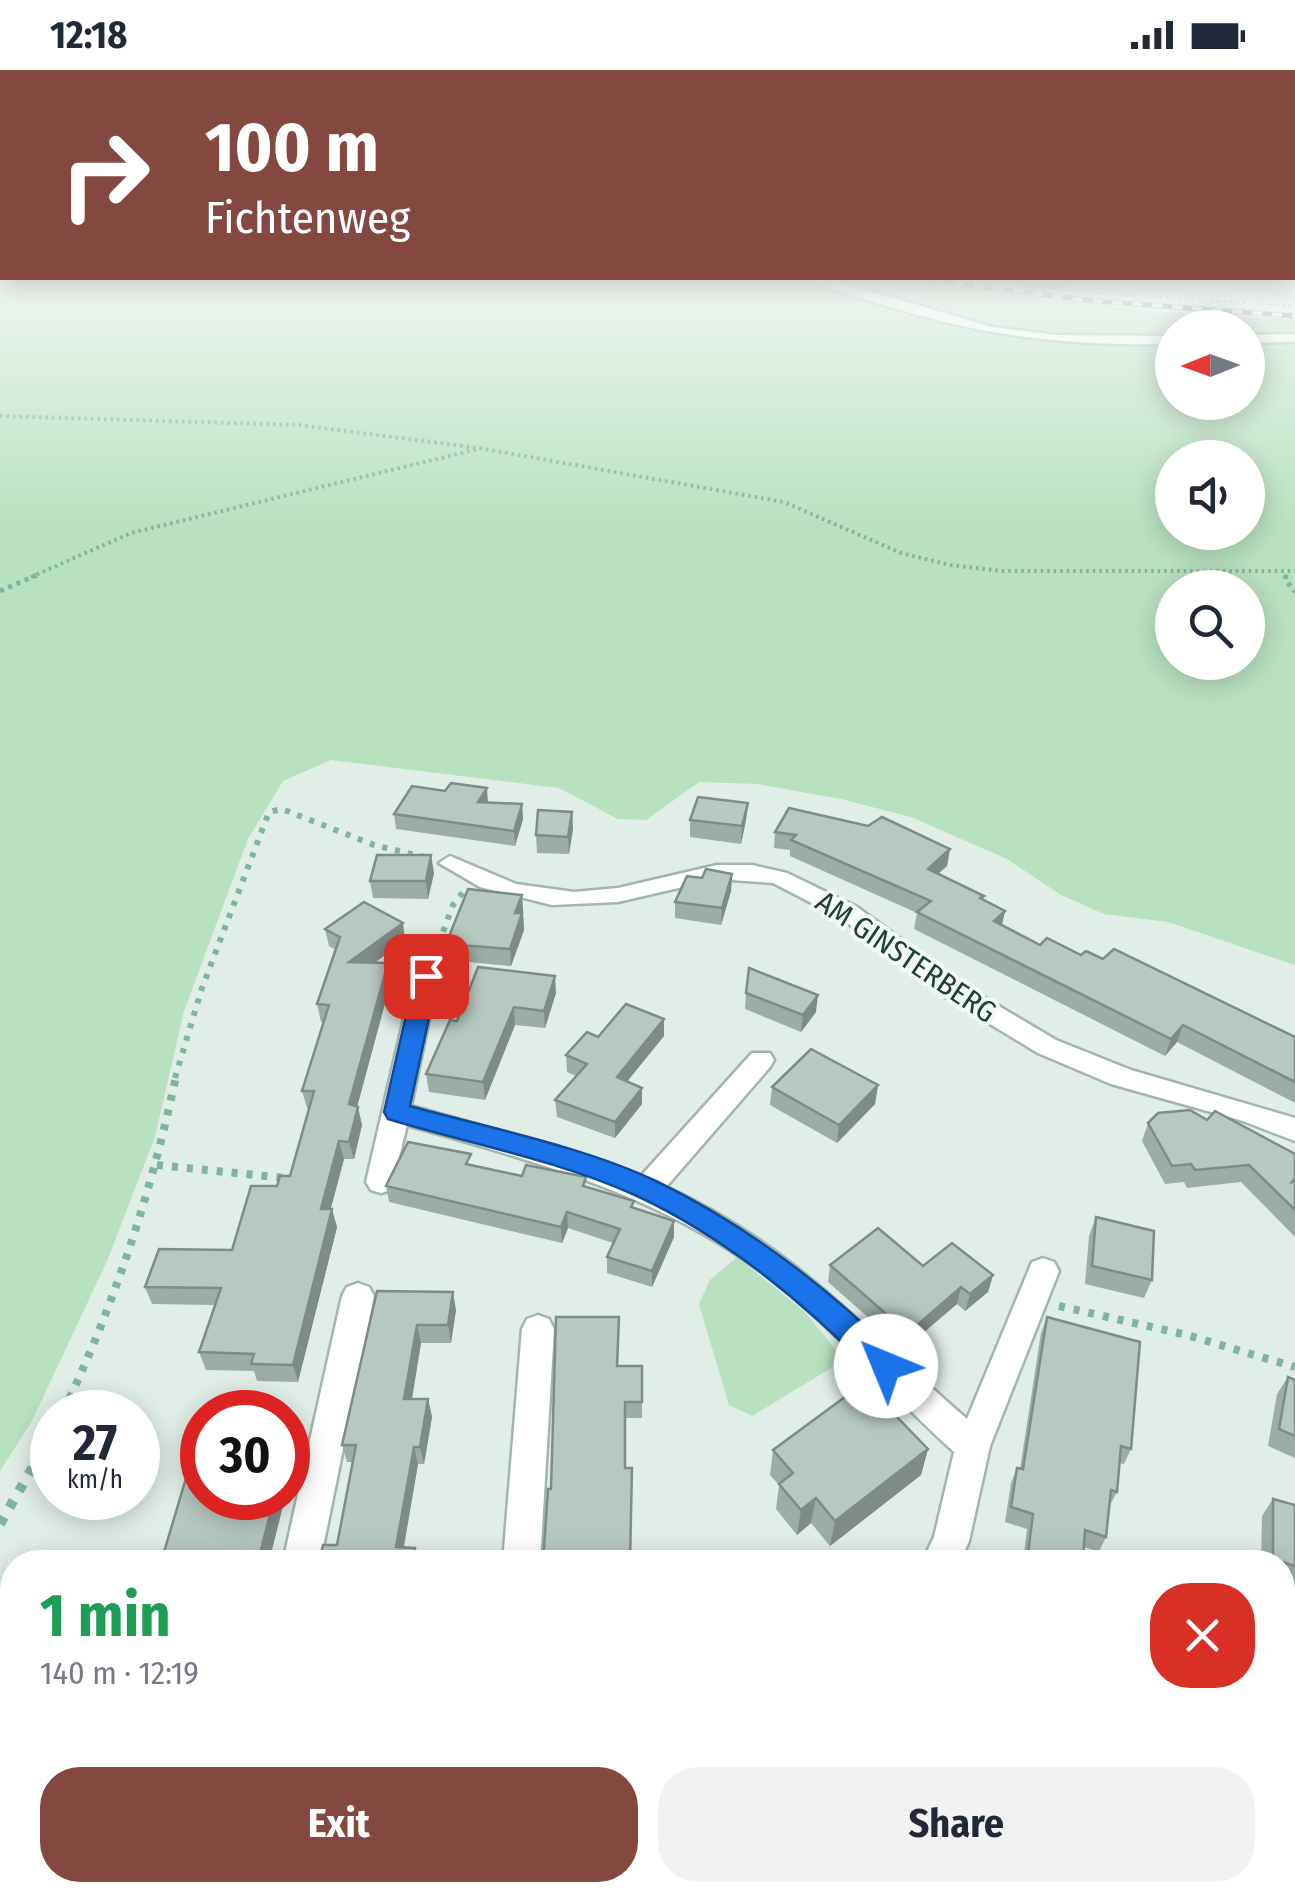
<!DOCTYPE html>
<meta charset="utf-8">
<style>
:root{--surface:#fff;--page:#f2f2f3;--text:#1f2937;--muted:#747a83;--accent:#844841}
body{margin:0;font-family:"Fira Sans Condensed",sans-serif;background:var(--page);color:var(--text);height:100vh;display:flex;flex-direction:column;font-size:38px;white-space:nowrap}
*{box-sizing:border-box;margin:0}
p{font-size:32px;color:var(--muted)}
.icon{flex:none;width:55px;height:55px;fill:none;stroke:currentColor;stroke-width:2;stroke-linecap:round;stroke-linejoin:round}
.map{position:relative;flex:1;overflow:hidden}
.side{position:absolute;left:0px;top:1480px;width:1295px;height:352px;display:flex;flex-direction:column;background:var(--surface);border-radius:40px 40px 0 0;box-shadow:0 5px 25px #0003}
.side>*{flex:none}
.banner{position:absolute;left:0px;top:0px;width:1295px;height:210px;box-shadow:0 5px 25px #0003;background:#844841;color:#fff;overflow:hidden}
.needle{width:65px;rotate:269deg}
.tools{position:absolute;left:1155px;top:240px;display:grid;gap:20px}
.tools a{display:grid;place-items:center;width:110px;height:110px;border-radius:50%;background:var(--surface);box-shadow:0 5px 25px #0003;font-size:50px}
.speed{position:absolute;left:30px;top:1320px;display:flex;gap:20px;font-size:50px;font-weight:700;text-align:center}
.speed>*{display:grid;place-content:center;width:130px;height:130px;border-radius:50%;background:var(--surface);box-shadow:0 5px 25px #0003;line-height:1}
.speed small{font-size:25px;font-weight:400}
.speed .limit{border:15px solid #d22;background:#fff;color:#111}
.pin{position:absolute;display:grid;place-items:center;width:85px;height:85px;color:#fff;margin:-42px;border-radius:20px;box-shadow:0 5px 15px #0006}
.me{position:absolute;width:110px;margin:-55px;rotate:315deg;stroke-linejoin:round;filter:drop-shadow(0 0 8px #0008)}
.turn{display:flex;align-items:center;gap:35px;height:210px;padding:0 40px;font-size:45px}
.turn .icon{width:130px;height:130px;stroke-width:2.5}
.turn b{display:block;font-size:70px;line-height:85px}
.round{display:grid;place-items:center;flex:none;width:105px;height:105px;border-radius:40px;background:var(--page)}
.head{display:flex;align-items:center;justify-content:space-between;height:170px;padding:0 40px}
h1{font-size:60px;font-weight:700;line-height:75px;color:#1e9e55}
.action{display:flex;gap:20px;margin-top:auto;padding:20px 40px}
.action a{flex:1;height:115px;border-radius:40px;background:var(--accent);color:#fff;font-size:40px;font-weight:700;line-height:115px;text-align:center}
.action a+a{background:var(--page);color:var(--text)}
.status{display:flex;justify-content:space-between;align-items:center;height:70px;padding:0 50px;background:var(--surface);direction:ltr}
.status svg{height:28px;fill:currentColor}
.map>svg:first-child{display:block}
.green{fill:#b8e1c0;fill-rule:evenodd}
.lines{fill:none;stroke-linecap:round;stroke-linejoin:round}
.river{fill:#83d0d8;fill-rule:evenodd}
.minor-casing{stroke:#a3b6ae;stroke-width:5}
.secondary-casing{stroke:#9ebaaf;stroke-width:5}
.path-far5{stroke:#7eb4a0;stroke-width:2.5;stroke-dasharray:2.5 4;stroke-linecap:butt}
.path-far4{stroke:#7eb4a0;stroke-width:4;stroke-dasharray:2.5 4;stroke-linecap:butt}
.path-far3{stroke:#7eb4a0;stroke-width:5;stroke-dasharray:4 5;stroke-linecap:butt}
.path-far2{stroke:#7eb4a0;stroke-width:6;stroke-dasharray:5 8;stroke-linecap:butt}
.path-far1{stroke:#7eb4a0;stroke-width:8;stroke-dasharray:6 9;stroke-linecap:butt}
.path{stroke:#7eb4a0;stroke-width:10;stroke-dasharray:8 11;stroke-linecap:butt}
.minor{fill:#fff;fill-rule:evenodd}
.secondary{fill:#fff;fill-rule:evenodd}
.rail-casing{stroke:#5a7b70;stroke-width:5}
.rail{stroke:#f2f9f5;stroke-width:4;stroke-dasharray:10;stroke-linecap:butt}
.wall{fill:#9daca5}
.shaded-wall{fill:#7f8c86}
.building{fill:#b6c8c0;stroke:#7f8c86;stroke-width:2.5}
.route{fill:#1a73e8;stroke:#114b97;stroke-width:2.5}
.labels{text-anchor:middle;stroke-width:8;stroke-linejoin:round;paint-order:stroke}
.street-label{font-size:30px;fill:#1f4035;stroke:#f2f9f5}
</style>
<div class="status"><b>12:18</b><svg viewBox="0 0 49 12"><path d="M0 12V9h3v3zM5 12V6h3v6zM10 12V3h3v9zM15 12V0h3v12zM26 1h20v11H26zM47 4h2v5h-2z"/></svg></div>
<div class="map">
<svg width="1295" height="1832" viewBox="0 0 1295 1832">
<rect width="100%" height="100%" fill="#e1ede7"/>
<!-- green -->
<g class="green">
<path d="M 0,202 L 2,208 L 596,208 L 639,213 L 677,208 L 901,208 L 1146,241 L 1295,249 L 1295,895 L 1168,852 L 1104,844 L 1061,825 L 1007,789 L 911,747 L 841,729 L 757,714 L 699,712 L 646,750 L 618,749 L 559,718 L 331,690 L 283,711 L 248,769 L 184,941 L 155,1067 L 107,1191 L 32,1351 L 0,1401 ZM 1172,258 L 1248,258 L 1248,332 L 1172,332 ZM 1172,388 L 1248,388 L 1248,462 L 1172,462 ZM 1172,518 L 1248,518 L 1248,592 L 1172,592 Z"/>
<polygon points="1293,202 1295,233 1075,218 1040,223 939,208 1292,208"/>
<polygon points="737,1187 804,1241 844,1290 752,1346 729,1335 699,1234 710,1210"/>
</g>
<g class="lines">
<!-- river -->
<path class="river" d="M 998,208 L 1103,208 L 1099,213 C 1076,219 1016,224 998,208 Z"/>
<defs>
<g id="minor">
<polygon points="450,786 516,814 574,822 618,818 717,795 752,795 787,803 857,837 965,916 1056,970 1131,1000 1295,1048 1295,1071 1243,1051 1111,1014 1038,983 947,928 841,848 773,813 717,809 618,832 552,835 480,817 439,793"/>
<path d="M 426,897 L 438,905 L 411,1036 L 543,1073 L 640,1107 L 752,983 L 770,983 L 774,990 L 770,997 L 666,1117 C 793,1175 864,1260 967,1349 L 1032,1192 L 1043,1188 L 1054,1192 L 1059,1201 L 990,1376 L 969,1471 L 960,1492 L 922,1492 L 934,1467 L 954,1382 C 888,1322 830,1252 759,1200 C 654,1123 530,1090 407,1055 L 391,1120 L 381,1123 L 371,1120 L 366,1112 L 414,905 Z"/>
<polygon points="358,1213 369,1217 374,1226 320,1492 283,1492 342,1226 347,1217"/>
<polygon points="538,1245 549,1249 554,1259 540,1492 503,1492 522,1259 527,1249"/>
<polygon points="0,1608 12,1609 12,1649 0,1648"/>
<polygon points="745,1820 791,1820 796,1832 750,1832"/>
</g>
<g id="secondary">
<path d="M 810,208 L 826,208 L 992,257 L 1056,265 L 1172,266 L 1172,274 C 1065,276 977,266 875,232 C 854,225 828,220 810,208 Z"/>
<polygon points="1295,264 1295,272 1248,273 1248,265"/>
</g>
</defs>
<!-- minor casing -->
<use href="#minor" class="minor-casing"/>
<!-- secondary casing -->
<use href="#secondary" class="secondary-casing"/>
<!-- path-far5 -->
<polyline class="path-far5" points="965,208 1075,221 1295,236"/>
<!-- path-far4 -->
<g class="path-far4">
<polyline points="0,346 298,355 479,378 784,432 901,483 950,495 1002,501 1295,501"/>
<polyline points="31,507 131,463 478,379"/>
<polyline points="1286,507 1287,502"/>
</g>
<!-- path-far3 -->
<g class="path-far3">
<polyline points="1286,505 1285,509 1295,522"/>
<polyline points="0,521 37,505"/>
</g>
<!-- path-far2 -->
<g class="path-far2">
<polyline points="434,886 453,835 464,821"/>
<polyline points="175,1008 202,918 269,742 282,739 374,775 424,787"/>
</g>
<!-- path-far1 -->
<g class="path-far1">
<polyline points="157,1095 285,1108"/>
<polyline points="1059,1236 1187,1265 1295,1297"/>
<path d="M 63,1342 C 114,1236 152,1121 176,1006"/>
<polyline points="49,1370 52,1364"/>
</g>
<!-- path -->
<polyline class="path" points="0,1454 50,1367"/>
<!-- minor -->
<use href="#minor" class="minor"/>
<!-- secondary -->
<use href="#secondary" class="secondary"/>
<defs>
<polyline id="rail" points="914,208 1095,231 1295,246"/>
</defs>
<!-- rail casing -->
<use href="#rail" class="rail-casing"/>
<!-- rail -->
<use href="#rail" class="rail"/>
</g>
<!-- wall -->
<g class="wall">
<polygon points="488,733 522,734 523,749 515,776 396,759 394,744"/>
<polygon points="748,733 746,750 741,774 690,767 690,750"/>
<polygon points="572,742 573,759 569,784 537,783 536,765"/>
<polygon points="775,762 950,779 947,796 938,804 984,826 983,830 1005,841 1002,855 1040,875 1103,889 1295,967 1295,1033 1177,972 1165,986 914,859 917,843 790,786 790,780 774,778"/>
<polygon points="434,803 428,829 373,828 370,811"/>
<polygon points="732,804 731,821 721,855 675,848 675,832 702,808"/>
<polygon points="522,825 524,860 511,896 448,890 446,874"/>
<polygon points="325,859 405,870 375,893 391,911 357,1037 362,1055 354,1089 344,1089 330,1139 337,1157 298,1312 257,1311 254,1301 206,1300 199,1282 215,1235 152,1234 145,1217 232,1180 277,1116 290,1106 309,1039 307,1038 302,1021 324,952 321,952 317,934 336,880 329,876"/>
<polygon points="556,923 545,958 515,955 485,1030 429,1022 426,1004 457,951"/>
<polygon points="746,923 816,942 801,962 745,939"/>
<polygon points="664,949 664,966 627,1011 642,1034 615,1068 557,1047 555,1030 576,1006 567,1002 566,985 598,967"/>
<polygon points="878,1015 875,1034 837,1073 770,1035 772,1017"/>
<polygon points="1207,1050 1295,1084 1295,1167 1241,1112 1187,1118 1184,1112 1165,1114 1142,1071 1148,1053"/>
<polygon points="472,1096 586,1117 634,1138 674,1151 674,1167 652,1217 607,1203 607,1187 613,1173 568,1158 562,1173 389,1132 386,1116"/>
<polygon points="1096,1147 1152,1210 1144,1228 1085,1214 1089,1166"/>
<polygon points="830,1195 923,1196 993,1205 988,1222 965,1241 957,1234 904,1279 828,1212"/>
<polygon points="377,1221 456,1240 451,1273 421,1273 412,1329 428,1329 432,1347 424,1394 418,1394 404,1477 415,1478 419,1492 319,1492 337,1475 353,1392 347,1392 342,1375"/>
<polygon points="619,1247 618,1296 642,1296 642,1348 626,1348 551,1419"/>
<polygon points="1047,1247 1131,1379 1124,1394 1119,1393 1117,1422 1109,1437 1106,1467 1099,1482 1084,1477 1083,1492 1023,1492 1027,1459 1005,1452 1011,1413 1017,1398 1020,1399 1041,1263"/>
<polygon points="1288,1307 1295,1310 1295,1388 1268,1376 1277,1324"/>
<polygon points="928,1379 921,1405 830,1476 811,1453 797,1465 776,1439 779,1415 770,1405 773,1380"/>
<polygon points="1273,1429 1295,1435 1295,1516 1282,1512 1282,1492 1261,1492 1262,1446"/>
<polygon points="1295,1576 1295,1680 1293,1680 1282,1644 1282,1587"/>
</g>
<!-- shaded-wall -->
<g class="shaded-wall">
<polygon points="487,718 488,733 478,732"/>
<polygon points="748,733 746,750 741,774 742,756"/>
<polygon points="522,734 523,749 515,776 514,761"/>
<polygon points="572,742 573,759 569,784 568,767"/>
<polygon points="950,779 947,796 925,815 928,799"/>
<polygon points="431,785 434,803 428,829 426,811"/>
<polygon points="732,804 731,821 721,855 722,838"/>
<polygon points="522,825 524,860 511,896 510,879 515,843"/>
<polygon points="1005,841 1001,858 994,851"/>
<polygon points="403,853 405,870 352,909 349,892"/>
<polygon points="388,893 391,911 353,1052 349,1034"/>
<polygon points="555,906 556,923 545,958 544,941"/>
<polygon points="818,925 816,942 801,962 803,945"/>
<polygon points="514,937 515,955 485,1030 483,1012"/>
<polygon points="664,949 664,966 617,1024 617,1007"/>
<polygon points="1183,955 1177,972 1165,986 1171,969"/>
<polygon points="878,1015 875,1034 837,1073 839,1055"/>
<polygon points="642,1018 642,1034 615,1068 615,1052"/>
<polygon points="358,1037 362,1055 354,1089 349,1072"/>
<polygon points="339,1071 344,1089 326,1157 321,1139"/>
<polygon points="332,1139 337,1157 298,1312 293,1295"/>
<polygon points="567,1142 568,1158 562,1173 561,1157"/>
<polygon points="674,1151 674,1167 652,1217 652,1201"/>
<polygon points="993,1205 988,1222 965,1241 970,1224"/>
<polygon points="961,1217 957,1234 904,1279 908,1263"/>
<polygon points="453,1222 456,1240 451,1273 448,1255"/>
<polygon points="417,1255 421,1273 409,1346 404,1329"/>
<polygon points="428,1329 432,1347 424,1394 420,1377"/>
<polygon points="414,1377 418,1394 401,1492 396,1477"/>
<polygon points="928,1379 921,1405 830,1476 835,1451"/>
<polygon points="274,1428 285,1428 269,1492 258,1492"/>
<polygon points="816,1428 811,1453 797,1465 801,1440"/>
<polygon points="415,1478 419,1492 412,1492"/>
<polygon points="43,1820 68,1820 64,1832 39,1832"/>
<polygon points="140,1820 161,1820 131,1832 112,1832"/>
<polygon points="348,1820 356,1820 353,1832 345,1832"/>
</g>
<!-- building -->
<g class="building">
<polygon points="451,713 487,718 478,732 522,734 514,761 394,744 412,716 445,721"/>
<polygon points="698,727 748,733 742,756 690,750"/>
<polygon points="789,738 868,756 882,747 950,779 928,799 984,826 980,828 1005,841 994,851 1040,875 1047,868 1081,885 1086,881 1103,889 1114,879 1295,967 1295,1012 1183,955 1171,969 917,842 931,831 791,770 796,765 775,762"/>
<polygon points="538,740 572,742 568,767 536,765"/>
<polygon points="377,785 431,785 426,811 370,811"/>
<polygon points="706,799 732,804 722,838 675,832 687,806 702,808"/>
<polygon points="468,819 522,825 515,843 522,843 510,879 446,874"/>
<polygon points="364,832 403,853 349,892 388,893 349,1034 358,1037 349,1072 339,1071 321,1139 332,1139 293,1295 251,1294 254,1284 199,1282 221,1218 145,1217 159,1179 232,1180 251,1116 277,1116 280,1106 290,1106 314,1021 302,1021 329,935 317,934 340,867 325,859"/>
<polygon points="478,897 555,906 544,941 514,937 483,1012 426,1004 450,950 457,951"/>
<polygon points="749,898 818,925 803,945 746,923"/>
<polygon points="626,934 664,949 617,1007 642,1018 615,1052 555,1030 587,994 566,985 587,962 598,967"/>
<polygon points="811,979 878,1015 839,1055 772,1017"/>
<polygon points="1190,1040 1207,1050 1215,1041 1295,1084 1295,1108 1292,1112 1295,1111 1295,1140 1249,1095 1195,1100 1191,1094 1172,1096 1148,1053 1158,1043"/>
<polygon points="408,1072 471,1084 466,1094 522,1106 526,1095 586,1107 583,1116 634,1131 631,1137 674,1151 652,1201 607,1187 620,1159 567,1142 561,1157 386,1116"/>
<polygon points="1096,1147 1154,1161 1152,1210 1092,1196"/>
<polygon points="878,1158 923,1196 952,1173 993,1205 970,1224 961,1217 908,1263 830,1195"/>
<polygon points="377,1221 453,1222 448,1255 417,1255 404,1329 428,1329 420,1377 414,1377 396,1477 415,1478 412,1492 319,1492 323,1475 337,1475 356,1375 342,1375"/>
<polygon points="556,1247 619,1247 617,1296 642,1296 642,1332 625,1332 625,1398 632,1398 630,1492 543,1492 548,1419 551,1419"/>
<polygon points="1047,1247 1140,1272 1131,1379 1121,1376 1117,1422 1111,1420 1106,1467 1085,1460 1083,1492 1027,1492 1033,1444 1011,1437 1017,1398 1023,1399"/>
<polygon points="1288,1307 1295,1310 1295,1366 1279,1359"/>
<polygon points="864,1313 928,1379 835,1451 816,1428 801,1440 779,1414 793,1403 773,1380"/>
<polygon points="187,1405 202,1405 202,1428 274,1428 258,1492 161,1492"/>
<polygon points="1273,1429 1295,1435 1295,1496 1273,1489"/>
<polygon points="1282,1576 1295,1576 1295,1628 1282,1587"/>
<polygon points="0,1742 12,1743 12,1820 43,1820 39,1832 0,1832"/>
<polygon points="111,1820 140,1820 112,1832"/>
<polygon points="231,1820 348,1820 345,1832 228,1832"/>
<polygon points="503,1820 632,1820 631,1832 502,1832"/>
<polygon points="1039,1826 1043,1832 1030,1832"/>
</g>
<!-- sky -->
<linearGradient id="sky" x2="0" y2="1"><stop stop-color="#7fbfe2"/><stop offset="0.44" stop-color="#f2f7f4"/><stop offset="1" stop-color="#f2f7f4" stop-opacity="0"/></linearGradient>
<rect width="1295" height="458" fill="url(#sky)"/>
<!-- route -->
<path class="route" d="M 426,898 L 438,906 L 410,1036 C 489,1058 585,1077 658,1112 C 748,1156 826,1216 897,1286 L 901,1296 L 897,1305 L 886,1309 L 875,1305 C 806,1234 727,1168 637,1126 C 558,1090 470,1074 388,1049 L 384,1042 L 415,906 Z"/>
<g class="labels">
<!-- street labels -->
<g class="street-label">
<text transform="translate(906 887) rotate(34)" y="10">AM GINSTERBERG</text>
</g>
</g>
</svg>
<div class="tools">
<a><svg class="needle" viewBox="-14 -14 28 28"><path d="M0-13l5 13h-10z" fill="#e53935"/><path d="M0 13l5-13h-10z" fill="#747a83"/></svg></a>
<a><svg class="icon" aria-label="sound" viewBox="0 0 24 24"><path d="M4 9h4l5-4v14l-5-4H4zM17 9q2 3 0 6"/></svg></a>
<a><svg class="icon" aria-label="search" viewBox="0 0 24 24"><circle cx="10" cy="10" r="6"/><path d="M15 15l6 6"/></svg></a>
</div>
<div class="speed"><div>27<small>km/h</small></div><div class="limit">30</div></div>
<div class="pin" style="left:426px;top:906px;background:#d93025"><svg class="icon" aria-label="arrive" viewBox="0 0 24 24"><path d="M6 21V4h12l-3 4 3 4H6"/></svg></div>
<svg class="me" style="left:886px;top:1296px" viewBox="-20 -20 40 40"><circle r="19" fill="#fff"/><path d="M0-13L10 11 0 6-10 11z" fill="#1a73e8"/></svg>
<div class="banner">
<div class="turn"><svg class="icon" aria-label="right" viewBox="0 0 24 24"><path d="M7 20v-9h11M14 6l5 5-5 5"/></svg><div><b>100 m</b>Fichtenweg</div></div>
</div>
<section class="side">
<div class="head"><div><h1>1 min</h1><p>140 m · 12:19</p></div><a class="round" style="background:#d93025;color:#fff"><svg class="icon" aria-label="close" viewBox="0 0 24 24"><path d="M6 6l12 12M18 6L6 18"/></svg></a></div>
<div class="action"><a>Exit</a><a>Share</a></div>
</section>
</div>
